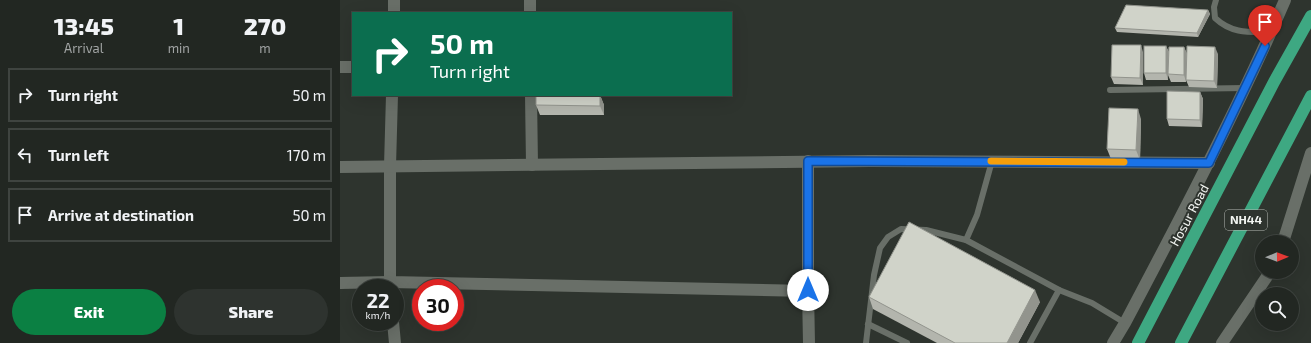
<!DOCTYPE html>
<style>
:root{--surface:#222722;--page:#2e332f;--text:#f1f3f6;--muted:#a2a5a5;--line:#3f4440;--accent:#0b8043}
body{margin:0;font-family:"Exo 2",sans-serif;background:var(--page);color:var(--text);height:100vh;display:flex;flex-direction:column;font-size:15px;white-space:nowrap}
*{box-sizing:border-box;margin:0}
p{font-size:13px;color:var(--muted)}
.icon{flex:none;width:22px;height:22px;fill:none;stroke:currentColor;stroke-width:2;stroke-linecap:round;stroke-linejoin:round}
.map{position:relative;flex:1;overflow:hidden}
.details{display:flex;flex-direction:column;background:var(--surface);width:340px}
.details>*{flex:none}
.top-card{position:absolute;left:12px;top:12px;width:380px;height:84px;border-radius:0px;box-shadow:0 4px 16px #0002,0 0 0 1px var(--line);background:#0b6e4f;color:#fff;overflow:hidden}
.needle{width:26px;rotate:89deg}
.tools{position:absolute;left:915px;top:235px;display:grid;gap:8px}
.tools a{display:grid;place-items:center;width:44px;height:44px;border-radius:50%;background:var(--surface);box-shadow:0 4px 16px #0002,0 0 0 1px var(--line);font-size:20px}
.speed{position:absolute;left:12px;top:279px;display:flex;gap:8px;font-size:20px;font-weight:700;text-align:center}
.speed>*{display:grid;place-content:center;width:52px;height:52px;border-radius:50%;background:var(--surface);box-shadow:0 4px 16px #0002,0 0 0 1px var(--line);line-height:1}
.speed small{font-size:10px;font-weight:400}
.speed .limit{border:6px solid #d22;background:#fff;color:#111}
.pin{position:absolute;display:grid;place-items:center;width:34px;height:34px;color:#fff;margin:-41px -17px;border-radius:50% 50% 50% 0;rotate:-45deg;box-shadow:0 0 4px #0007}
.pin .icon{rotate:45deg}
.me{position:absolute;width:44px;margin:-22px;rotate:0deg;stroke-linejoin:round;filter:drop-shadow(0 0 3px #0008)}
.turn{display:flex;align-items:center;gap:14px;height:84px;padding:0 12px;font-size:18px}
.turn .icon{width:52px;height:52px;stroke-width:2.5}
.turn b{display:block;font-size:28px;line-height:34px}
.eta{display:flex;justify-content:space-evenly;align-items:center;height:68px;text-align:center}
.eta b{font-size:24px;font-weight:800;line-height:28px}
.cta{display:flex;gap:8px;margin-top:auto;padding:8px 12px}
.cta a{flex:1;height:46px;border-radius:24px;background:var(--accent);color:#fff;font-size:16px;font-weight:800;line-height:46px;text-align:center}
.cta a+a{background:var(--page);color:var(--text)}
ul{padding:0;list-style:none}
li{display:flex;align-items:center;gap:12px;height:54px;margin:0 8px 6px;padding:0 4px;border:2px solid var(--line);border-radius:0px}
li div{flex:1}
li b{display:block;font-size:15px}
li em{font-style:normal}
main{display:flex;flex:1;min-height:0}
.map>svg:first-child{display:block}
.lines{fill:none;stroke-linecap:round;stroke-linejoin:round}
.service{stroke:#696f68;stroke-width:6}
.minor{stroke:#696f68;stroke-width:12}
.tertiary{stroke:#696f68;stroke-width:12}
.trunk{stroke:#3ea882;stroke-width:12}
.wall{fill:#b3b5ad}
.shaded-wall{fill:#92948d}
.building{fill:#d0d3c9;stroke:#92948d}
.route-casing{stroke:#114b97;stroke-width:10}
.route{stroke:#1a73e8;stroke-width:7}
.slow{stroke:#f59e0b;stroke-width:7}
.labels{text-anchor:middle;stroke-width:4;stroke-linejoin:round;paint-order:stroke}
.shield{fill:#2e342e;stroke:#b7bbb6;stroke-width:1}
.shield-label{font-size:12px;font-weight:bold;fill:#f2f5f1}
.street-label{font-size:13px;fill:#f2f5f1;stroke:#2e342e}
</style>
<main>
<section class="details">
<div class="eta">
<div><b>13:45</b><p>Arrival</p></div>
<div><b>1</b><p>min</p></div>
<div><b>270</b><p>m</p></div>
</div>
<ul>
<li><svg class="icon" aria-label="right" viewBox="0 0 24 24"><path d="M7 20v-9h11M14 6l5 5-5 5"/></svg><div><b>Turn right</b></div><em>50 m</em></li>
<li><svg class="icon" aria-label="left" viewBox="0 0 24 24"><path d="M17 20v-9H6M10 6l-5 5 5 5"/></svg><div><b>Turn left</b></div><em>170 m</em></li>
<li><svg class="icon" aria-label="arrive" viewBox="0 0 24 24"><path d="M6 21V4h12l-3 4 3 4H6"/></svg><div><b>Arrive at destination</b></div><em>50 m</em></li>
</ul>
<div class="cta"><a>Exit</a><a>Share</a></div>
</section>
<div class="map">
<svg width="971" height="343" viewBox="0 0 971 343">
<rect width="100%" height="100%" fill="#2e342e"/>
<g class="lines">
<!-- service -->
<g class="service">
<path d="M 876,0 L 874,7 L 875,18 C 892,34 909,32 931,32"/>
<polyline points="770,90 905,88"/>
<polyline points="626,240 637,215 652,161"/>
<polyline points="528,324 567,343"/>
<polyline points="526,343 534,275 540,248 548,237 561,229 586,230 626,240 719,290 752,303 785,323"/>
<polyline points="690,343 719,290"/>
</g>
<!-- minor -->
<g class="minor">
<polyline points="190,0 190,13"/>
<polyline points="54,13 54,0"/>
<polyline points="0,67 13,67"/>
<polyline points="52,95 50,166 50,282 468,291 468,161"/>
<polyline points="191,95 192,165"/>
<polyline points="0,167 530,161 869,163"/>
<polyline points="0,283 50,282 51,288"/>
<polyline points="468,291 469,343"/>
<polyline points="53,322 55,343"/>
</g>
<!-- tertiary -->
<g class="tertiary">
<polyline points="943,242 971,153"/>
<path d="M 773,343 L 785,323 C 841,217 897,111 945,0"/>
<polyline points="882,343 930,272"/>
</g>
<!-- trunk -->
<g class="trunk">
<polyline points="798,343 934,82 971,16"/>
<polyline points="841,343 971,96"/>
</g>
</g>
<!-- wall -->
<g class="wall">
<polygon points="868,10 870,14 858,37 777,32 775,28"/>
<polygon points="826,46 829,52 844,47 847,54 878,54 877,88 849,87 846,80 846,82 831,82 828,75 828,80 806,80 804,73"/>
<polygon points="803,52 803,85 774,84 771,77"/>
<polygon points="860,92 863,99 862,127 829,126 827,119"/>
<polygon points="260,95 264,105 264,115 200,115 196,105"/>
<polygon points="801,119 800,160 771,159 767,149"/>
<polygon points="529,297 700,302 678,343 597,343 533,309"/>
</g>
<!-- shaded-wall -->
<g class="shaded-wall">
<polygon points="868,10 870,14 858,37 857,33"/>
<polygon points="801,45 803,52 803,85 800,78"/>
<polygon points="826,46 829,53 828,80 826,73"/>
<polygon points="844,47 847,54 846,82 844,75"/>
<polygon points="875,47 878,54 877,88 874,81"/>
<polygon points="860,92 863,99 862,127 860,120"/>
<polygon points="260,95 264,105 264,115 260,106"/>
<polygon points="798,109 801,119 800,160 796,150"/>
<polygon points="695,290 700,302 678,343 667,343"/>
</g>
<!-- building -->
<g class="building">
<polygon points="786,5 868,10 857,33 775,28"/>
<polygon points="772,45 801,45 800,78 771,77"/>
<rect x="804" y="46" width="22" height="27"/>
<polygon points="847,46 875,47 874,81 846,80"/>
<polygon points="829,47 844,47 844,75 828,74"/>
<polygon points="827,91 860,92 860,120 827,119"/>
<polygon points="196,95 260,95 260,106 196,105"/>
<polygon points="769,108 798,109 796,150 767,149"/>
<polygon points="569,222 695,290 667,343 615,343 529,297"/>
</g>
<g class="lines">
<defs>
<polyline id="route" points="468,290 468,161 869,163 925,46"/>
</defs>
<!-- route casing -->
<use href="#route" class="route-casing"/>
<!-- route -->
<use href="#route" class="route"/>
<!-- slow -->
<polyline class="slow" points="651,161 784,162"/>
</g>
<g class="labels">
<!-- shield labels -->
<rect class="shield" x="885" y="210" width="42" height="20" rx="3"/>
<g class="shield-label">
<text x="906" y="224">NH44</text>
</g>
<!-- street labels -->
<g class="street-label">
<text transform="translate(849 215) rotate(-62)" y="5">Hosur Road</text>
</g>
</g>
</svg>
<div class="tools">
<a><svg class="needle" viewBox="-14 -14 28 28"><path d="M0-13l5 13h-10z" fill="#e53935"/><path d="M0 13l5-13h-10z" fill="#a2a5a5"/></svg></a>
<a><svg class="icon" aria-label="search" viewBox="0 0 24 24"><circle cx="10" cy="10" r="6"/><path d="M15 15l6 6"/></svg></a>
</div>
<div class="speed"><div>22<small>km/h</small></div><div class="limit">30</div></div>
<div class="pin" style="left:925px;top:46px;background:#d93025"><svg class="icon" aria-label="arrive" viewBox="0 0 24 24"><path d="M6 21V4h12l-3 4 3 4H6"/></svg></div>
<svg class="me" style="left:468px;top:290px" viewBox="-20 -20 40 40"><circle r="19" fill="#fff"/><path d="M0-13L10 11 0 6-10 11z" fill="#1a73e8"/></svg>
<div class="top-card">
<div class="turn"><svg class="icon" aria-label="right" viewBox="0 0 24 24"><path d="M7 20v-9h11M14 6l5 5-5 5"/></svg><div><b>50 m</b>Turn right</div></div>
</div>
</div>
</main>
